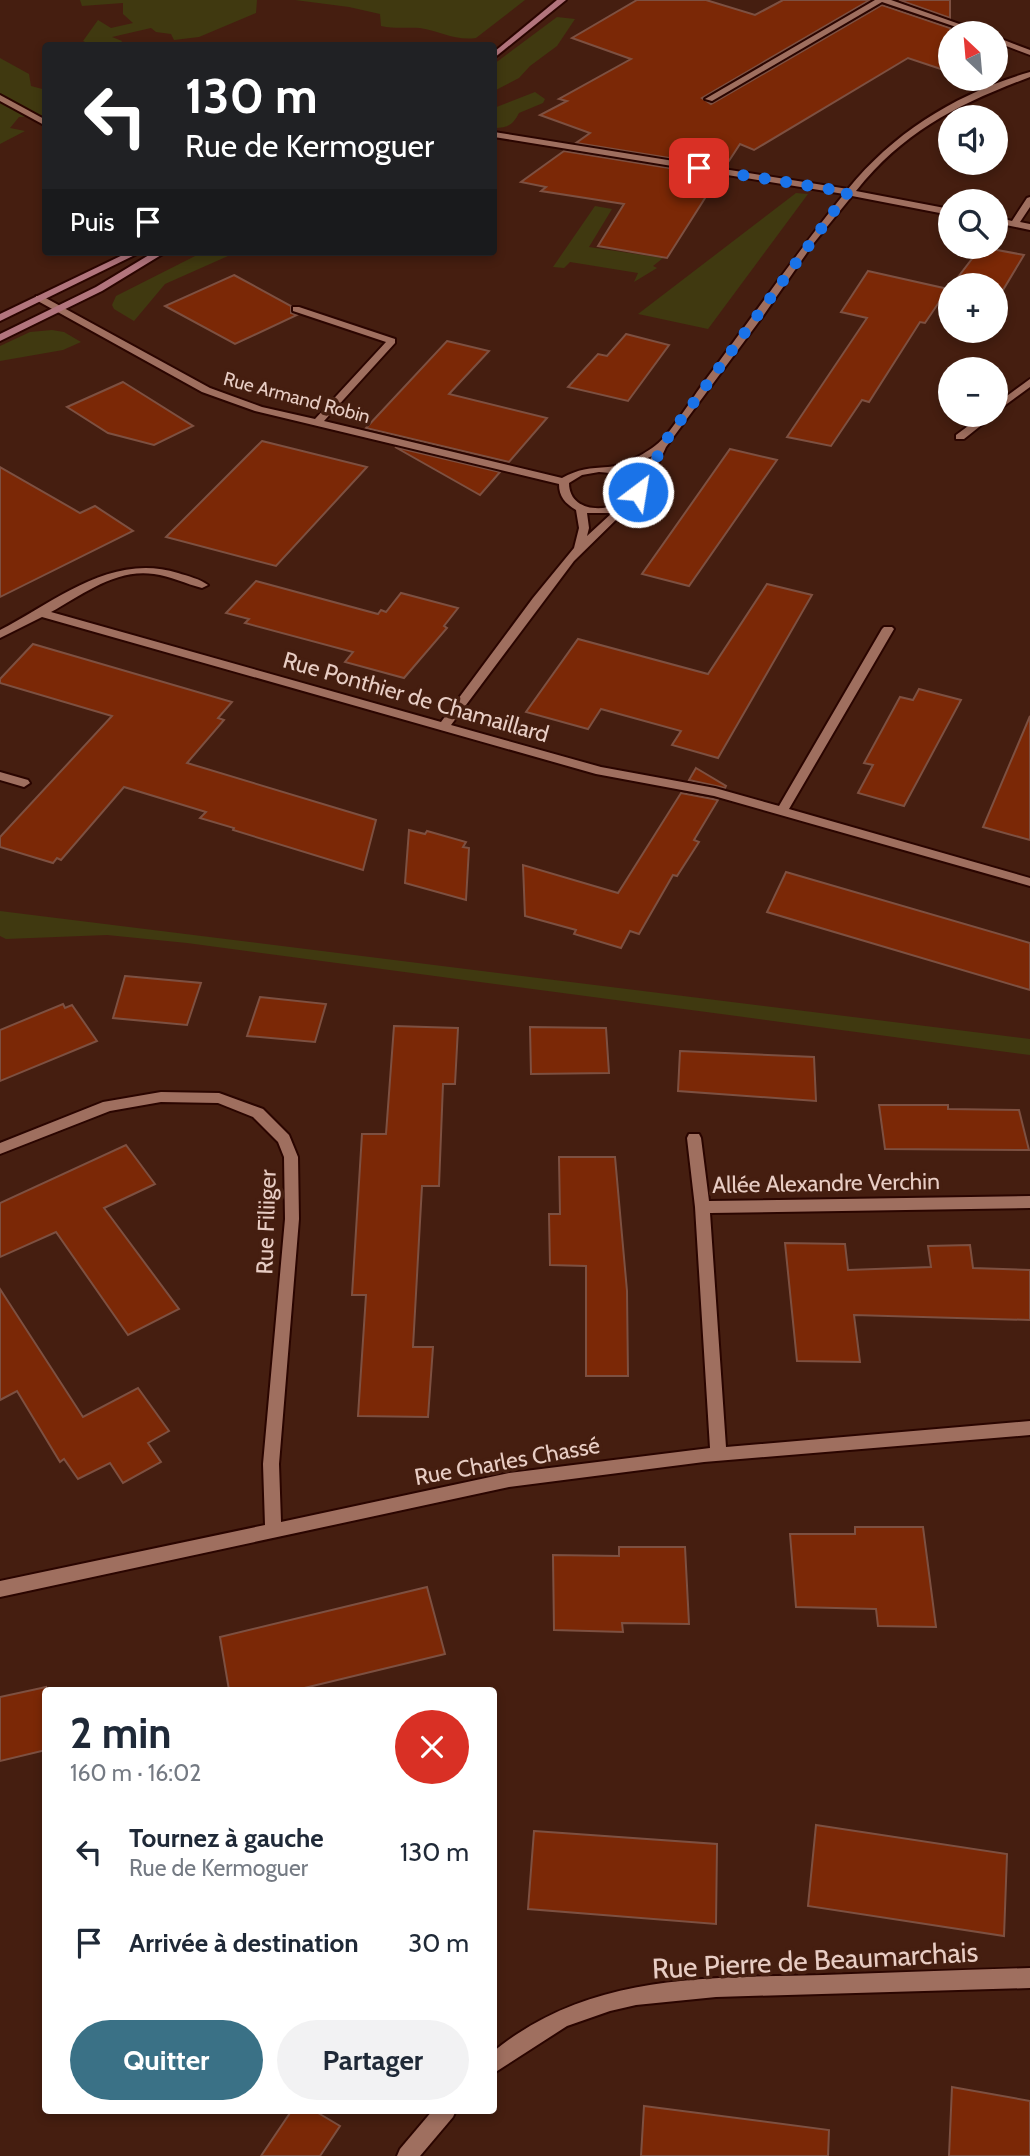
<!DOCTYPE html>
<html lang="fr">
<meta charset="utf-8">
<style>
:root{--surface:#fff;--page:#f2f2f3;--text:#1f2937;--muted:#747a83;--accent:#3a7186}
body{margin:0;font-family:Cabin,sans-serif;background:var(--page);color:var(--text);height:100vh;display:flex;flex-direction:column;font-size:26px;white-space:nowrap}
*{box-sizing:border-box;margin:0}
p{font-size:23px;color:var(--muted)}
.icon{flex:none;width:38px;height:38px;fill:none;stroke:currentColor;stroke-width:2;stroke-linecap:round;stroke-linejoin:round}
.map{position:relative;flex:1;overflow:hidden}
.drawer{position:absolute;left:42px;top:1687px;width:455px;height:427px;display:flex;flex-direction:column;background:var(--surface);border-radius:7px;box-shadow:0 4px 10px #0003}
.drawer>*{flex:none}
.banner{position:absolute;left:42px;top:42px;width:455px;height:214px;border-radius:7px;box-shadow:0 4px 10px #0003;background:#202124;color:#fff;overflow:hidden}
.needle{width:46px;rotate:334deg}
.fabs{position:absolute;left:938px;top:21px;display:grid;gap:14px}
.fabs a{display:grid;place-items:center;width:70px;height:70px;border-radius:50%;background:var(--surface);box-shadow:0 4px 10px #0003;font-size:35px}
.pin{position:absolute;display:grid;place-items:center;width:60px;height:60px;color:#fff;margin:-30px;border-radius:14px;box-shadow:0 4px 10px #0006}
.me{position:absolute;width:77px;margin:-38px;rotate:31deg;stroke-linejoin:round;filter:drop-shadow(0 0 5px #0008)}
.turn{display:flex;align-items:center;gap:24px;height:147px;padding:0 28px;font-size:32px}
.turn .icon{width:91px;height:91px;stroke-width:2.5}
.turn b{display:block;font-size:49px;line-height:60px}
.then{display:flex;align-items:center;height:66px;padding:0 28px;background:#0003;gap:14px;font-size:26px}
.round{display:grid;place-items:center;flex:none;width:74px;height:74px;border-radius:37px;background:var(--page)}
.head{display:flex;align-items:center;justify-content:space-between;height:119px;padding:0 28px}
h1{font-size:42px;font-weight:700;line-height:52px}
.action{display:flex;gap:14px;margin-top:auto;padding:14px 28px}
.action a{flex:1;height:80px;border-radius:42px;background:var(--accent);color:#fff;font-size:28px;font-weight:700;line-height:80px;text-align:center}
.action a+a{background:var(--page);color:var(--text)}
ul{padding:0;list-style:none}
li{display:flex;align-items:center;gap:21px;height:91px;padding:0 28px}
li div{flex:1}
li b{display:block;font-size:26px}
li em{font-style:normal}
.map>svg:first-child{display:block}
.green{fill:#403910}
.building{fill:#7b2806;stroke:#7d5041;stroke-width:2}
.lines{fill:none;stroke-linecap:round;stroke-linejoin:round}
.street-casing{stroke:#2a0500;stroke-width:4}
.secondary-casing{stroke:#2a0500;stroke-width:4}
.street{fill:#9f6f5f;fill-rule:evenodd}
.secondary{fill:#b2757d;fill-rule:evenodd}
.route{stroke:#1a73e8;stroke-width:12;stroke-dasharray:0 21.6}
.labels{text-anchor:middle;stroke-width:7;stroke-linejoin:round;paint-order:stroke}
.far-street-label{font-size:19px;fill:#e8cdc4;stroke:#451e10}
.street-label{font-size:23px;fill:#e8cdc4;stroke:#451e10}
.near-street-label{font-size:28px;fill:#e8cdc4;stroke:#451e10}
</style>
<div class="map">
<svg width="1030" height="2156" viewBox="0 0 1030 2156">
<rect width="100%" height="100%" fill="#451e10"/>
<!-- green -->
<g class="green">
<polygon points="80,0 257,0 256,13 199,37 174,40 171,34 156,32 151,28 112,37 122,41 120,45 91,45 83,41 98,20 111,28 133,23 123,14 123,3 82,6"/>
<path d="M 295,0 L 525,0 L 476,38 C 455,41 440,31 420,28 C 407,27 395,29 381,26 L 380,14 L 349,7 Z"/>
<polygon points="557,17 575,19 557,46 530,66 519,78 494,91 494,64"/>
<polygon points="0,58 29,74 31,86 46,90 45,116 19,117 10,128 25,131 0,144"/>
<path d="M 535,92 L 545,99 L 543,103 L 519,113 C 513,125 507,128 494,128 L 494,108 Z"/>
<polygon points="796,193 808,194 708,329 638,314"/>
<polygon points="595,206 612,209 589,247 663,258 653,266 657,268 634,282 638,273 570,262 564,268 553,267"/>
<polygon points="203,252 237,252 165,284 134,321 114,309 112,305 116,296"/>
<polygon points="52,330 64,332 81,342 63,350 0,361 0,346 30,332"/>
<polygon points="0,911 1030,1039 1030,1055 187,943 107,935 6,939 0,936"/>
</g>
<!-- building -->
<g class="building">
<polygon points="637,0 706,0 755,15 783,0 870,0 702,98 711,104 882,5 950,28 950,72 908,58 754,150 740,144 725,167 576,143 590,133 540,115 567,101 559,99 631,59 572,38"/>
<polygon points="899,0 950,0 950,18"/>
<polygon points="564,151 719,176 667,258 598,246 624,204 541,191 546,187 521,182"/>
<polygon points="981,247 1024,255 1000,295 996,294 996,285 952,285"/>
<polygon points="868,271 948,289 925,323 920,322 869,402 862,400 831,446 787,437 867,318 841,312"/>
<polygon points="234,275 291,306 291,313 297,315 235,344 165,306"/>
<polygon points="626,334 669,345 628,401 568,387 598,354 607,356"/>
<polygon points="447,341 489,351 449,394 547,418 509,462 366,428"/>
<polygon points="123,382 193,426 154,445 108,433 67,407"/>
<polygon points="262,441 367,467 276,566 166,537"/>
<polygon points="395,447 500,472 480,495"/>
<polygon points="730,449 777,460 689,586 642,574"/>
<polygon points="0,467 80,513 95,506 133,531 0,597"/>
<polygon points="256,581 378,614 381,610 386,612 401,593 458,608 444,626 447,628 404,678 345,662 353,652 245,623 249,619 226,613"/>
<polygon points="767,584 812,595 718,758 672,745 681,731 601,709 588,729 526,712 578,639 708,674"/>
<polygon points="33,644 232,702 218,718 224,720 187,763 376,820 363,870 233,830 234,828 200,818 206,812 124,787 61,860 57,858 53,863 0,847 0,837 112,716 0,683 0,679"/>
<polygon points="919,689 961,700 904,806 858,793 873,765 864,763 900,697 913,700"/>
<polygon points="1030,716 1030,840 983,827"/>
<polygon points="696,768 726,786 725,788 689,780"/>
<polygon points="681,793 718,800 694,840 699,842 677,876 673,875 639,934 630,931 621,948 574,934 576,930 525,916 523,865 618,893"/>
<polygon points="409,830 425,834 427,831 466,842 463,847 469,848 466,900 405,883"/>
<polygon points="786,872 1030,943 1030,990 767,912"/>
<polygon points="125,976 201,983 187,1025 113,1018"/>
<polygon points="260,997 326,1004 315,1042 247,1036"/>
<polygon points="63,1004 65,1008 72,1005 97,1041 0,1081 0,1030"/>
<polygon points="394,1026 458,1028 455,1084 443,1084 439,1186 422,1186 413,1347 433,1347 428,1417 358,1416 366,1295 352,1295 362,1134 386,1134"/>
<polygon points="530,1027 606,1028 609,1073 531,1074"/>
<polygon points="680,1051 814,1057 816,1101 678,1091"/>
<polygon points="879,1105 948,1105 948,1109 1019,1110 1029,1150 885,1149"/>
<polygon points="126,1145 155,1184 104,1208 179,1309 128,1335 56,1232 0,1257 0,1203"/>
<polygon points="559,1157 615,1157 627,1291 628,1376 586,1376 586,1266 550,1265 549,1214 560,1214"/>
<polygon points="785,1243 845,1244 848,1270 931,1267 928,1246 970,1245 973,1268 1030,1270 1030,1320 854,1315 860,1362 797,1361"/>
<polygon points="0,1289 83,1417 138,1388 169,1431 148,1443 161,1462 123,1483 110,1463 78,1479 64,1459 60,1462 17,1391 0,1400"/>
<polygon points="855,1527 923,1527 936,1627 878,1626 876,1609 796,1607 790,1534 855,1534"/>
<polygon points="619,1547 685,1547 689,1624 622,1623 623,1632 554,1630 553,1555 619,1556"/>
<polygon points="427,1587 445,1654 296,1690 229,1690 220,1637"/>
<polygon points="46,1687 46,1750 0,1761 0,1697"/>
<polygon points="816,1825 1007,1854 1004,1936 808,1906"/>
<polygon points="534,1831 717,1844 716,1924 528,1909"/>
<polygon points="952,2087 1030,2101 1030,2156 949,2156"/>
<polygon points="644,2106 829,2130 828,2156 641,2156"/>
<polygon points="292,2110 313,2110 340,2126 320,2156 261,2156"/>
</g>
<g class="lines">
<defs>
<g id="street">
<polygon points="875,0 891,0 985,33 974,33 882,2 712,101 705,99"/>
<polygon points="996,37 1030,50 1030,55 996,42"/>
<path d="M 1030,72 L 1030,77 C 959,104 905,130 856,191 L 950,209 L 950,215 L 852,196 L 813,244 L 763,316 L 666,447 L 650,482 L 642,487 L 643,492 L 635,504 L 627,509 L 574,561 L 451,725 L 601,767 L 715,788 L 779,806 L 882,629 L 884,627 L 892,627 L 894,629 L 789,809 L 1030,878 L 1030,886 L 714,796 L 596,774 L 42,617 L 0,638 L 0,630 C 56,601 112,552 178,573 C 188,576 200,579 208,585 L 202,588 C 186,584 170,576 154,574 C 116,568 82,595 51,612 L 441,722 L 533,598 L 574,548 L 579,528 L 576,510 C 565,503 559,497 559,484 L 255,411 L 202,392 L 36,300 L 36,296 L 42,296 L 210,388 L 262,407 L 315,419 L 386,342 L 293,311 L 293,307 L 299,307 L 395,339 L 395,343 L 324,421 L 562,478 C 578,469 590,468 608,467 C 622,466 645,454 656,445 C 669,436 693,397 704,382 C 751,319 795,255 844,194 L 494,137 L 494,132 L 848,189 C 895,131 958,93 1030,72 ZM 652,456 L 642,478 L 638,480 L 632,474 L 622,470 ZM 599,472 C 614,473 628,476 633,492 C 618,514 569,516 569,483 L 582,475 ZM 587,513 L 612,513 L 587,536 L 589,528 Z"/>
<polygon points="0,95 46,120 46,126 0,101"/>
<polygon points="1030,197 1030,207 1020,222 1030,224 1030,230 996,223 996,217 1012,221 1027,198"/>
<polygon points="1030,379 1030,387 996,412 996,404"/>
<polygon points="983,415 994,415 964,439 956,439 956,435"/>
<polygon points="0,772 28,780 30,783 24,787 0,780"/>
<polygon points="161,1092 219,1093 263,1109 289,1135 298,1157 299,1219 279,1464 281,1522 509,1473 710,1448 695,1207 687,1138 689,1134 699,1134 701,1138 709,1201 1030,1196 1030,1208 710,1213 726,1447 1030,1421 1030,1435 704,1462 509,1487 0,1597 0,1581 265,1525 263,1464 285,1219 284,1157 278,1142 253,1117 218,1103 161,1102 110,1111 0,1154 0,1143 103,1102"/>
<path d="M 1030,1968 L 1030,1988 L 716,1997 L 636,2005 L 610,2011 L 567,2026 L 494,2073 L 494,2051 C 590,1973 705,1978 823,1975 C 892,1973 961,1970 1030,1968 Z"/>
<polygon points="433,2110 456,2110 453,2117 420,2156 397,2156 400,2149"/>
</g>
<g id="secondary">
<polygon points="557,0 566,0 494,58 494,52"/>
<polygon points="129,252 141,252 0,321 0,314"/>
<polygon points="154,252 166,252 102,291 0,341 0,334 96,287"/>
</g>
</defs>
<!-- street casing -->
<use href="#street" class="street-casing"/>
<!-- secondary casing -->
<use href="#secondary" class="secondary-casing"/>
<!-- street -->
<use href="#street" class="street"/>
<!-- secondary -->
<use href="#secondary" class="secondary"/>
</g>
<g class="lines">
<!-- route -->
<path class="route" d="M 638,492 L 637,485 C 652,476 655,462 661,447 L 848,192 L 699,168"/>
</g>
<g class="labels">
<!-- far-street labels -->
<g class="far-street-label">
<text transform="translate(297 397) rotate(15)" y="7">Rue Armand Robin</text>
</g>
<!-- street labels -->
<g class="street-label">
<text transform="translate(416 697) rotate(16)" y="8">Rue Ponthier de Chamaillard</text>
<text transform="translate(826 1183) rotate(-1)" y="8">Allée Alexandre Verchin</text>
<text transform="translate(266 1222) rotate(-88)" y="8">Rue Filiiger</text>
<text transform="translate(507 1461) rotate(-10)" y="8">Rue Charles Chassé</text>
</g>
<!-- near-street labels -->
<g class="near-street-label">
<text transform="translate(815 1960) rotate(-3)" y="10">Rue Pierre de Beaumarchais</text>
</g>
</g>
</svg>
<div class="fabs">
<a><svg class="needle" viewBox="-14 -14 28 28"><path d="M0-13l5 13h-10z" fill="#e53935"/><path d="M0 13l5-13h-10z" fill="#747a83"/></svg></a>
<a><svg class="icon" aria-label="sound" viewBox="0 0 24 24"><path d="M4 9h4l5-4v14l-5-4H4zM17 9q2 3 0 6"/></svg></a>
<a><svg class="icon" aria-label="search" viewBox="0 0 24 24"><circle cx="10" cy="10" r="6"/><path d="M15 15l6 6"/></svg></a>
<a>+</a>
<a>−</a>
</div>
<div class="pin" style="left:699px;top:168px;background:#d93025"><svg class="icon" aria-label="arrive" viewBox="0 0 24 24"><path d="M6 21V4h12l-3 4 3 4H6"/></svg></div>
<svg class="me" style="left:638px;top:492px" viewBox="-20 -20 40 40"><circle r="17" fill="#1a73e8" stroke="#fff" stroke-width="3"/><path d="M0-11L8 9 0 5-8 9z" fill="#fff"/></svg>
<div class="banner">
<div class="turn"><svg class="icon" aria-label="left" viewBox="0 0 24 24"><path d="M17 20v-9H6M10 6l-5 5 5 5"/></svg><div><b>130 m</b>Rue de Kermoguer</div></div>
<div class="then">Puis<svg class="icon" aria-label="arrive" viewBox="0 0 24 24"><path d="M6 21V4h12l-3 4 3 4H6"/></svg></div>
</div>
<section class="drawer">
<div class="head"><div><h1>2 min</h1><p>160 m · 16:02</p></div><a class="round" style="background:#d93025;color:#fff"><svg class="icon" aria-label="close" viewBox="0 0 24 24"><path d="M6 6l12 12M18 6L6 18"/></svg></a></div>
<ul>
<li><svg class="icon" aria-label="left" viewBox="0 0 24 24"><path d="M17 20v-9H6M10 6l-5 5 5 5"/></svg><div><b>Tournez à gauche</b><p>Rue de Kermoguer</p></div><em>130 m</em></li>
<li><svg class="icon" aria-label="arrive" viewBox="0 0 24 24"><path d="M6 21V4h12l-3 4 3 4H6"/></svg><div><b>Arrivée à destination</b></div><em>30 m</em></li>
</ul>
<div class="action"><a>Quitter</a><a>Partager</a></div>
</section>
</div>
